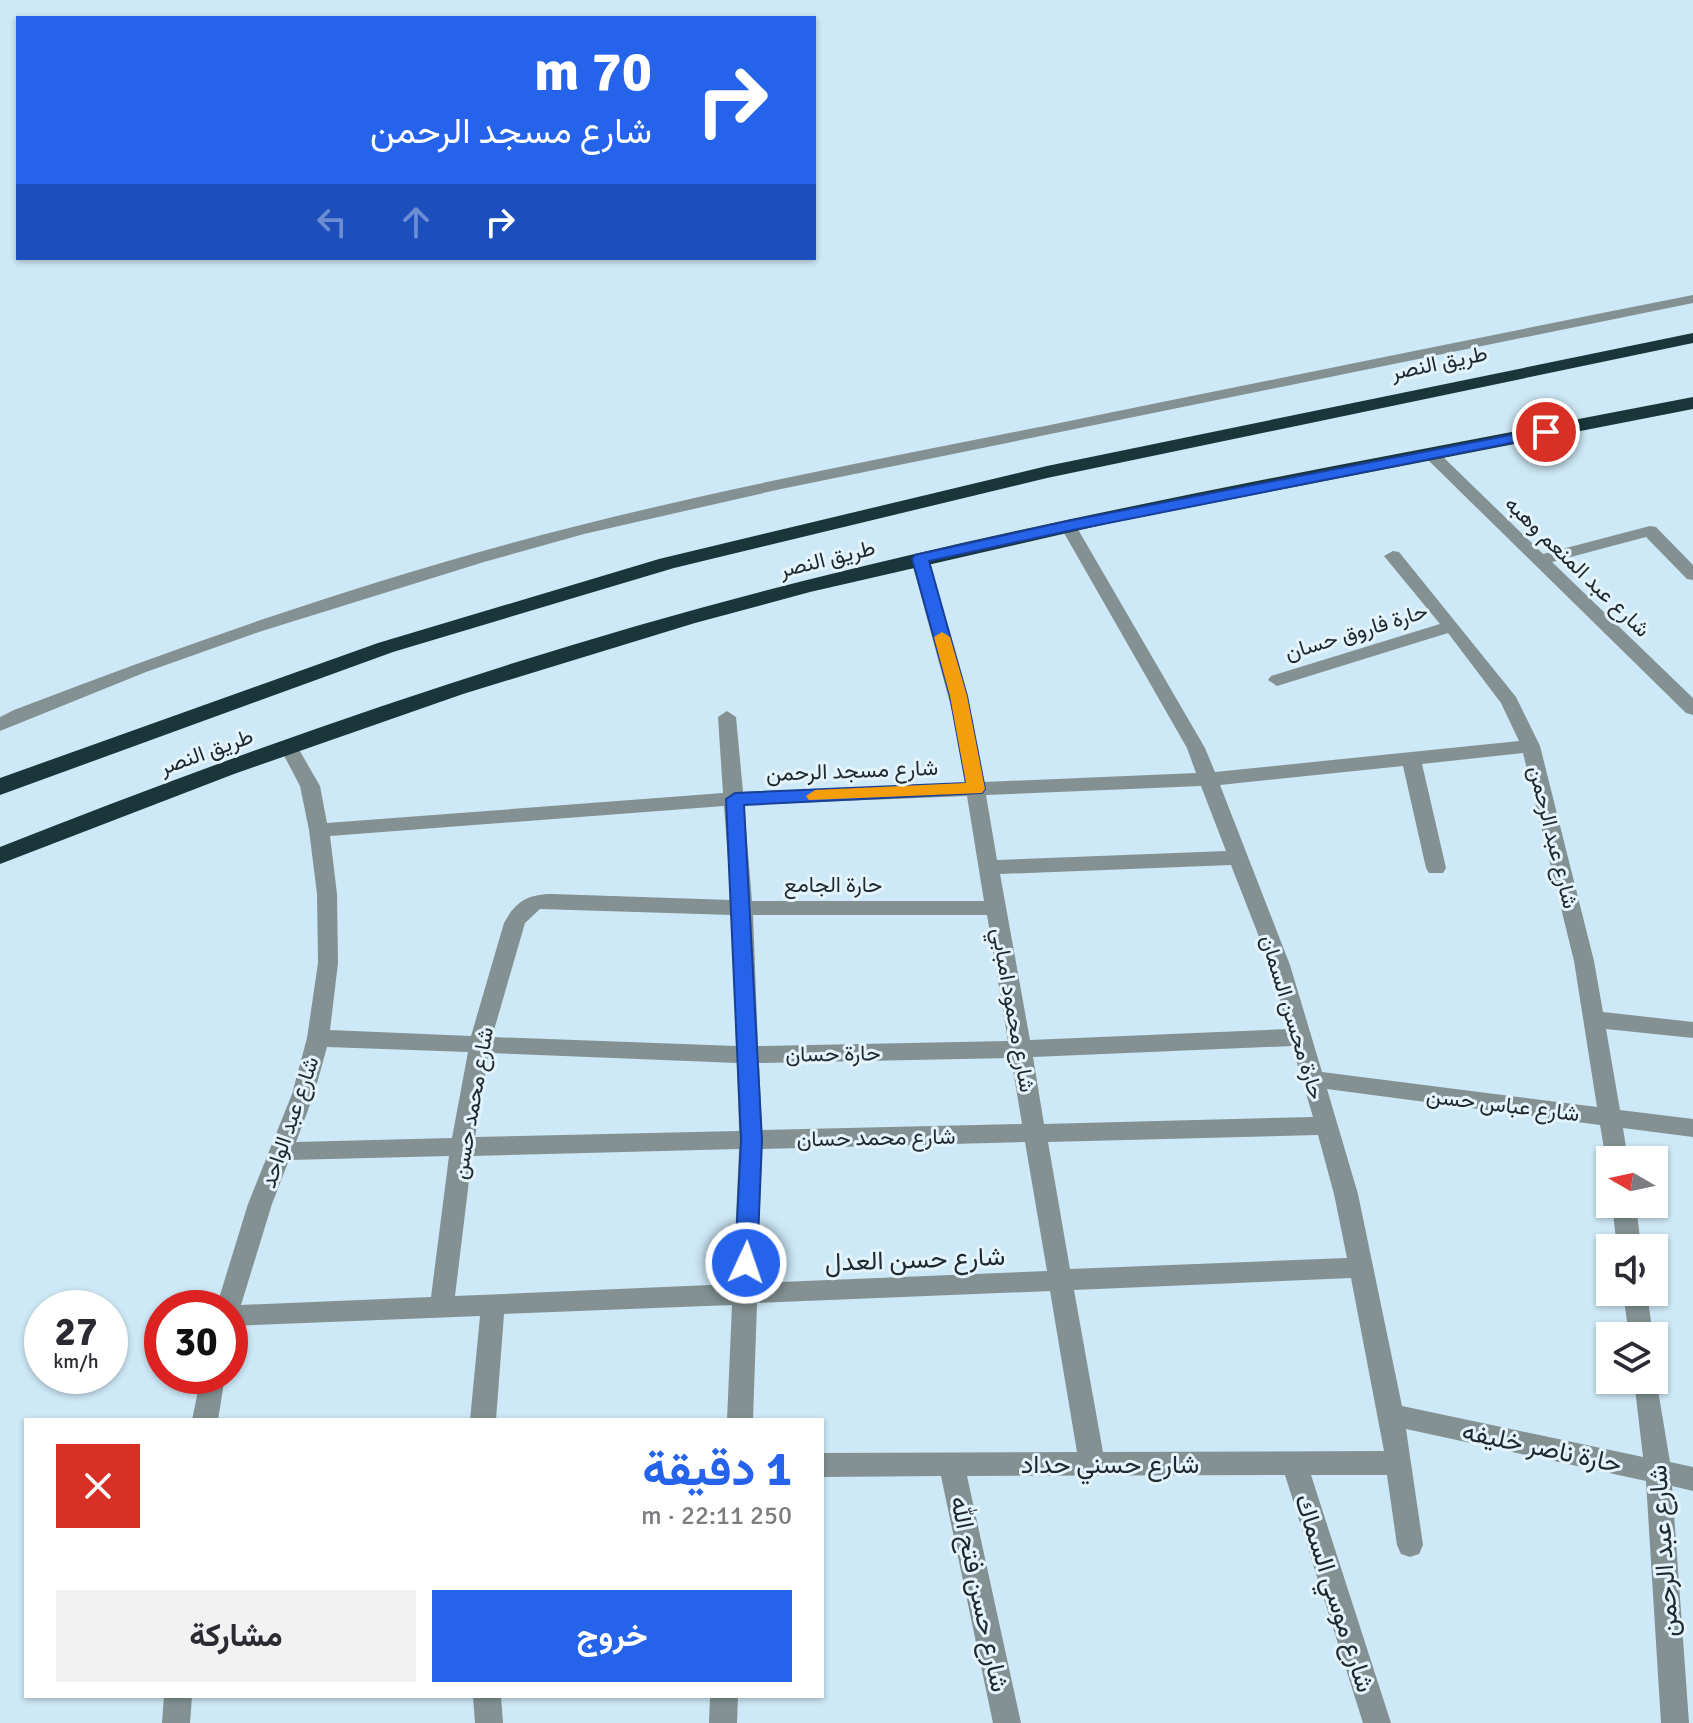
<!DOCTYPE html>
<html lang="ar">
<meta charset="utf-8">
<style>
:root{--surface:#fff;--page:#f2f2f3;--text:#2b2b33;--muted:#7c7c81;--accent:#2563eb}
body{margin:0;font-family:Signika,Vazirmatn,sans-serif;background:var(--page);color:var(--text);direction:rtl;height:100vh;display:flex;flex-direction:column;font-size:30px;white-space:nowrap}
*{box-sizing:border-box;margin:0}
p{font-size:26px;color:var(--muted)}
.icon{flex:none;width:44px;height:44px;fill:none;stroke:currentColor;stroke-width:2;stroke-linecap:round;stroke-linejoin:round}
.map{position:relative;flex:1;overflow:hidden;direction:ltr}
.details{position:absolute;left:24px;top:1418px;width:800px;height:280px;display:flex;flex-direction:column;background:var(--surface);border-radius:0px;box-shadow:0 2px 6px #0004;direction:rtl}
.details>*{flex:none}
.top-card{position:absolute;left:16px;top:16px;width:800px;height:244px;border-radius:0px;box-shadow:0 2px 6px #0004;direction:rtl;background:#2563eb;color:#fff;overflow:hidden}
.needle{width:52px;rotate:279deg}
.fabs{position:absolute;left:1596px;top:1146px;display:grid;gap:16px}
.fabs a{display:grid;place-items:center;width:72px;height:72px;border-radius:0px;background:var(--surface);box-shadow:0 2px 6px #0004;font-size:40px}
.speed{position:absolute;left:24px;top:1290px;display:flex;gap:16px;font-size:40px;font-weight:700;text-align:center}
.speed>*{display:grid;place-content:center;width:104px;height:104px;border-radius:50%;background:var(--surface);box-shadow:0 2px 6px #0004;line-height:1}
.speed small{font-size:20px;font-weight:400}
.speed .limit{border:12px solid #d22;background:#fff;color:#111}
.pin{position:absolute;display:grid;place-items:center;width:68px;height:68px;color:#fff;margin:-34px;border:4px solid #fff;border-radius:50%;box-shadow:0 2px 8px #0007}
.me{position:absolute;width:88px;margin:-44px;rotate:3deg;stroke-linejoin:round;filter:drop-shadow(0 0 6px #0008)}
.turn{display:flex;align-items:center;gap:28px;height:168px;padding:0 32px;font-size:36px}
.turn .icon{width:104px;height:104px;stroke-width:2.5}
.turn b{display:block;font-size:56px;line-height:68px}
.lanes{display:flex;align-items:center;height:76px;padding:0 32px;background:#0003;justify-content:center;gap:40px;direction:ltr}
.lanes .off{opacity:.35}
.round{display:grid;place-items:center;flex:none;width:84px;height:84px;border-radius:0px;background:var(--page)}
.headline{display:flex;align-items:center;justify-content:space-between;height:136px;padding:0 32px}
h1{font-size:48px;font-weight:700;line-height:60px;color:var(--accent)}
.cta{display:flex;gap:16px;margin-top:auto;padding:16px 32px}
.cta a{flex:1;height:92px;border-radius:0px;background:var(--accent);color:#fff;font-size:32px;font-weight:700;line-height:92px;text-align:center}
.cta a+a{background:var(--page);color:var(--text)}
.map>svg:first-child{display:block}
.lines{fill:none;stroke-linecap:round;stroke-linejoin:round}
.minor{fill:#839192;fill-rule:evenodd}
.highway{fill:#1a363a;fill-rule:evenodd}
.route{fill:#2563eb;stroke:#184099;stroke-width:2}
.slow{fill:#f59e0b}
.labels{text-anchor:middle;stroke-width:6;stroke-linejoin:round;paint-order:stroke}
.street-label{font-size:22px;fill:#1e282d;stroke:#e3f4fc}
.near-street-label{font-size:26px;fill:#1e282d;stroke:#e3f4fc}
</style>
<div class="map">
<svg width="1693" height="1723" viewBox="0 0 1693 1723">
<rect width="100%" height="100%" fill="#cde8f6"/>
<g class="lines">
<!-- minor -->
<g class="minor">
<path d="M 1693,295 L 1693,303 L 781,489 L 584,534 L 484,562 L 262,631 L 146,672 L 0,731 L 0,717 L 14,710 C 198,639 385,574 577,526 C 731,487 888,457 1045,426 C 1261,382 1477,338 1693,295 Z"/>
<polygon points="1432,450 1438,452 1543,554 1650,526 1656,527 1693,565 1693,580 1687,579 1646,537 1552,562 1693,698 1693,715 1686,713 1426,458 1426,452"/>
<path d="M 1068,521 L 1076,526 L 1205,748 L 1215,772 L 1519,741 L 1501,703 L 1448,633 L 1277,686 L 1268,680 L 1271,676 L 1440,624 L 1384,556 L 1393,551 L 1399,552 L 1516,697 L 1540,746 L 1594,961 L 1603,1012 L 1693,1022 L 1693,1038 L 1606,1029 L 1620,1110 L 1693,1119 L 1693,1137 L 1623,1128 L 1628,1160 L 1610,1160 L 1610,1167 L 1606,1160 L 1600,1125 L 1327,1089 L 1358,1194 L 1402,1406 L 1643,1457 L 1634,1380 L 1654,1380 L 1655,1372 L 1670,1462 L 1693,1467 L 1693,1491 L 1672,1486 L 1689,1723 L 1661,1723 L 1646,1481 L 1406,1429 L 1423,1545 L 1419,1554 L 1410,1557 L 1401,1554 L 1397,1545 L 1387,1475 L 1311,1475 L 1391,1723 L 1363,1723 L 1285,1475 L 967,1476 L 1021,1723 L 993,1723 L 941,1476 L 822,1477 L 822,1453 L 1077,1452 L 1050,1291 L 757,1303 L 753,1420 L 727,1420 L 732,1305 L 504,1314 L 496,1420 L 470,1420 L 480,1316 L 230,1326 L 230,1308 L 216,1308 L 248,1204 L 292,1094 L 307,1038 L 318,963 L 317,894 L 309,830 L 300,786 L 279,746 L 281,742 L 295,742 L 297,746 L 320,786 L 327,823 L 723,793 L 718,717 L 727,711 L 736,717 L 743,792 L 965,783 L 954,718 L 911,559 L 920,554 L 929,559 L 972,718 L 984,782 L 1196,773 L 1187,748 L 1060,526 ZM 1523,753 L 1574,961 L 1597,1107 L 1322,1072 L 1290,965 L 1220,785 L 1403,766 L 1426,868 L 1429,873 L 1443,873 L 1446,868 L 1422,764 ZM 1201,786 L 1226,851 L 997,860 L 986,795 ZM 967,796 L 984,901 L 752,901 L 744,805 ZM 724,806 L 731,900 L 552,894 C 528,894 515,902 504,923 L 471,1036 L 330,1030 L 338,963 L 337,894 L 330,836 ZM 1231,865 L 1270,965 L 1288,1029 L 1030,1040 L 1000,874 ZM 540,909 L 732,915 L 736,1046 L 492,1037 L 525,923 ZM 753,915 L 987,915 L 1008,1041 L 758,1046 ZM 1292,1046 L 1313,1117 L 1044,1124 L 1033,1057 ZM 327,1047 L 468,1052 L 452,1138 L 296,1142 L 314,1094 ZM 489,1053 L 737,1063 L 739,1131 L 475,1137 ZM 1011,1058 L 1022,1124 L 762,1130 L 759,1063 ZM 1318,1135 L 1334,1194 L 1347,1258 L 1070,1269 L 1048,1142 ZM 1025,1142 L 1047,1271 L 757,1283 L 762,1149 ZM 739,1149 L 733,1284 L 455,1296 L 472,1156 ZM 449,1156 L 431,1297 L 241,1305 L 272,1204 L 289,1160 ZM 1351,1278 L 1384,1451 L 1103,1452 L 1074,1290 Z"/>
<polygon points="1612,1204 1636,1204 1641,1248 1617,1248"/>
<polygon points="1623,1292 1647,1292 1653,1336 1629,1336"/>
<polygon points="201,1376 225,1376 218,1420 192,1420"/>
<polygon points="164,1696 192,1696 190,1723 162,1723"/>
<polygon points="473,1696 501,1696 503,1723 475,1723"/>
<polygon points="710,1696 738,1696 737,1723 709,1723"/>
</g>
<!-- highway -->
<g class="highway">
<polygon points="1693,333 1693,343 1047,478 674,568 393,652 0,795 0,778 378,643 659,559 1047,466"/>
<path d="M 1693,397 L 1693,409 L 1115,522 L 810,592 L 695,623 L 463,694 L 234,774 L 0,864 L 0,847 C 263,743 529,650 803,581 C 1097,507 1396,455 1693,397 Z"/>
</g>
</g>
<!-- route -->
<polygon class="route" points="1546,428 1553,432 1551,435 1068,531 929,561 967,696 985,789 982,793 744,805 762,1140 757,1263 754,1270 746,1272 738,1270 735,1263 741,1140 726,799 735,793 966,783 950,696 912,559 915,555 1068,521"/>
<!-- slow -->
<polygon class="slow" points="942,632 950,637 967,696 985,789 982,793 809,800 806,796 815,790 966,783 950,696 934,637"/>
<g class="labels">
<!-- street labels -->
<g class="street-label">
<text transform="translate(1439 362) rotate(-12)" y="8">طريق النصر</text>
<text transform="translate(827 558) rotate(-14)" y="8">طريق النصر</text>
<text transform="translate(1578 566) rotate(44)" y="8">شارع عبد المنعم وهبه</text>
<text transform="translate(1356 631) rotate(-17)" y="8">حارة فاروق حسان</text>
<text transform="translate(206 751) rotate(-20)" y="8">طريق النصر</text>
<text transform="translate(852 770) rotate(-2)" y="8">شارع مسجد الرحمن</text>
<text transform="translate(1554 837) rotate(76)" y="8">شارع عبد الرحمن</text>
<text x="833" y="892">حارة الجامع</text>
<text transform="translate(1014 1010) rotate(80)" y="8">شارع محمود امبابي</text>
<text transform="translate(1293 1017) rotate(73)" y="8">حارة محسن السمان</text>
<text transform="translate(833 1053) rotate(-1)" y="8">حارة حسان</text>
<text transform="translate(472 1103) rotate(-80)" y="8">شارع محمد حسن</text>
<text transform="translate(1503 1104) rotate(7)" y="8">شارع عباس حسن</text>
<text transform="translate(289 1122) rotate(-71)" y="8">شارع عبد الواحد</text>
<text transform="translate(876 1137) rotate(-1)" y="8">شارع محمد حسان</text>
</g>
<!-- near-street labels -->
<g class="near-street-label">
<text transform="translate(915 1259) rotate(-2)" y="9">شارع حسن العدل</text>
<text transform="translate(1542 1447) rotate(12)" y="9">حارة ناصر خليفه</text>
<text x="1110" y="1473">شارع حسني حداد</text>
<text transform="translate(1663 1551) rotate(-94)" y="9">شارع عبد الرحمن</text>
<text transform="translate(1335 1593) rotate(72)" y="9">شارع موسي السماك</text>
<text transform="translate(980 1594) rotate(78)" y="9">شارع حسن فتح الله</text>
</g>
</g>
</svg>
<div class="fabs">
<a><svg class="needle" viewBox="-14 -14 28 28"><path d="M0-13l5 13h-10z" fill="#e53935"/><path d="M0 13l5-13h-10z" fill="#7c7c81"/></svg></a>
<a><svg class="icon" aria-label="sound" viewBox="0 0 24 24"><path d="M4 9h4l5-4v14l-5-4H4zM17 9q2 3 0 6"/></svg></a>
<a><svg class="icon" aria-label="layers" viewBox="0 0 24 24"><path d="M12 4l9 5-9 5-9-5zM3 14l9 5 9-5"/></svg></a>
</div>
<div class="speed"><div>27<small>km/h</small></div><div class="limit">30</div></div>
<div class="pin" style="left:1546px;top:432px;background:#d93025"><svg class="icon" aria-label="arrive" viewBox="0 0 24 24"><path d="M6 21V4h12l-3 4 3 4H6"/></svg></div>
<svg class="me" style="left:746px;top:1263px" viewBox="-20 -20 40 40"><circle r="17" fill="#2563eb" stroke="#fff" stroke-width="3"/><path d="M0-11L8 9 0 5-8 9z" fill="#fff"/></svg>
<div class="top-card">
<div class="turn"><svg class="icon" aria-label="right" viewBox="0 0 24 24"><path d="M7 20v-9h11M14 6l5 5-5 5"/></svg><div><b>70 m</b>شارع مسجد الرحمن</div></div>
<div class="lanes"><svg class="icon off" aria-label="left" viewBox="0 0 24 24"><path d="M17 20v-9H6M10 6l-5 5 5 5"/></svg><svg class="icon off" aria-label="ahead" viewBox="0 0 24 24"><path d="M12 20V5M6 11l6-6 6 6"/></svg><svg class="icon" aria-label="right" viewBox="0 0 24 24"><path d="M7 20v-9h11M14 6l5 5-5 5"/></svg></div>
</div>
<section class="details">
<div class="headline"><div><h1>1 دقيقة</h1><p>250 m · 22:11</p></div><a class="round" style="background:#d93025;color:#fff"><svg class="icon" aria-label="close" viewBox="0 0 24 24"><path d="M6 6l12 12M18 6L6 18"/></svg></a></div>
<div class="cta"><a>خروج</a><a>مشاركة</a></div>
</section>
</div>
